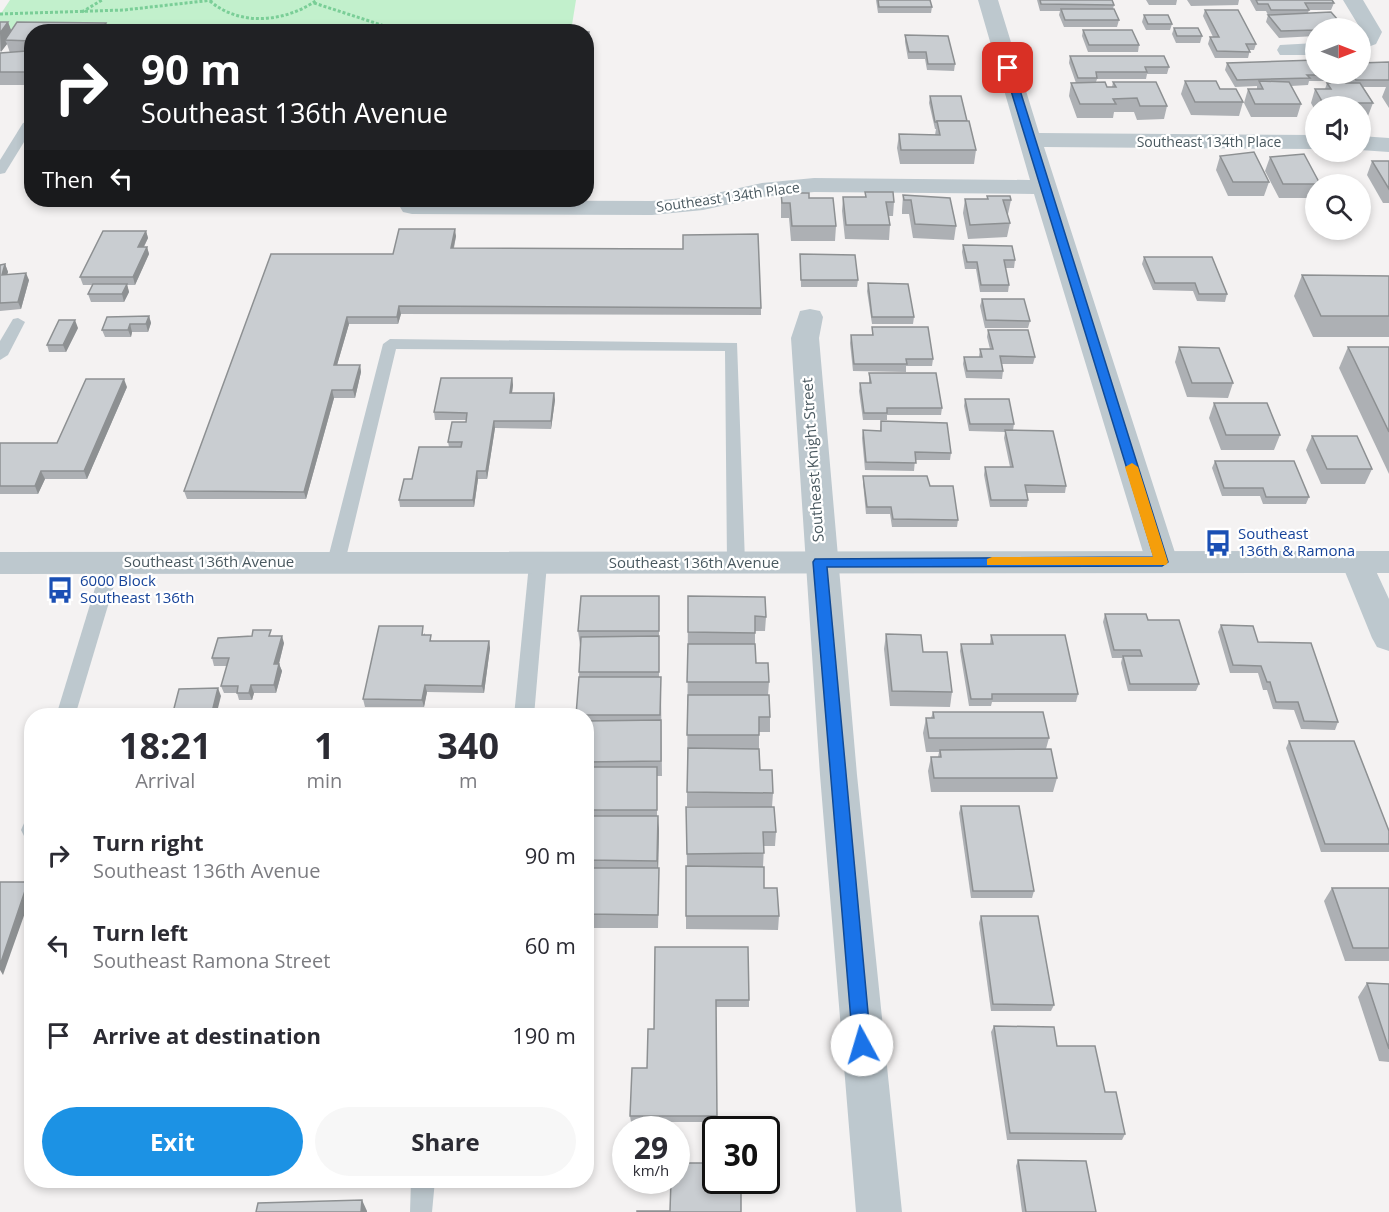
<!DOCTYPE html>
<style>
:root{--surface:#fff;--page:#f7f7f7;--text:#2b2b33;--muted:#7c7c81;--accent:#1c92e4}
body{margin:0;font-family:"Open Sans",sans-serif;background:var(--page);color:var(--text);height:100vh;display:flex;flex-direction:column;font-size:22px;white-space:nowrap}
*{box-sizing:border-box;margin:0}
p{font-size:20px;color:var(--muted)}
.icon{flex:none;width:33px;height:33px;fill:none;stroke:currentColor;stroke-width:2;stroke-linecap:round;stroke-linejoin:round}
.map{position:relative;flex:1;overflow:hidden}
.sheet{position:absolute;left:24px;top:708px;width:570px;height:480px;display:flex;flex-direction:column;background:var(--surface);border-radius:24px;box-shadow:0 3px 9px #0003}
.sheet>*{flex:none}
.top-card{position:absolute;left:24px;top:24px;width:570px;height:183px;border-radius:24px;box-shadow:0 3px 9px #0003;background:#202124;color:#fff;overflow:hidden}
.needle{width:39px;rotate:90deg}
.buttons{position:absolute;left:1305px;top:18px;display:grid;gap:12px}
.buttons a{display:grid;place-items:center;width:66px;height:66px;border-radius:50%;background:var(--surface);box-shadow:0 3px 9px #0003;font-size:30px}
.speed{position:absolute;left:612px;top:1116px;display:flex;gap:12px;font-size:30px;font-weight:700;text-align:center}
.speed>*{display:grid;place-content:center;width:78px;height:78px;border-radius:50%;background:var(--surface);box-shadow:0 3px 9px #0003;line-height:1}
.speed small{font-size:15px;font-weight:400}
.speed .limit{border:3px solid #111;border-radius:9px;background:#fff;color:#111}
.pin{position:absolute;display:grid;place-items:center;width:51px;height:51px;color:#fff;margin:-26px;border-radius:12px;box-shadow:0 3px 9px #0006}
.me{position:absolute;width:66px;margin:-33px;rotate:354deg;stroke-linejoin:round;filter:drop-shadow(0 0 4px #0008)}
.turn{display:flex;align-items:center;gap:21px;height:126px;padding:0 18px;font-size:27px}
.turn .icon{width:78px;height:78px;stroke-width:2.5}
.turn b{display:block;font-size:42px;line-height:51px}
.then{display:flex;align-items:center;height:57px;padding:0 18px;background:#0003;gap:12px;font-size:22px}
.eta{display:flex;justify-content:space-evenly;align-items:center;height:102px;text-align:center}
.eta b{font-size:36px;font-weight:700;line-height:42px}
.button{display:flex;gap:12px;margin-top:auto;padding:12px 18px}
.button a{flex:1;height:69px;border-radius:36px;background:var(--accent);color:#fff;font-size:24px;font-weight:700;line-height:69px;text-align:center}
.button a+a{background:var(--page);color:var(--text)}
ul{padding:0;list-style:none}
li{display:flex;align-items:center;gap:18px;height:90px;padding:0 18px}
li div{flex:1}
li b{display:block;font-size:22px}
li em{font-style:normal}
.map>svg:first-child{display:block}
.green{fill:#c2f0cc}
.lines{fill:none;stroke-linecap:round;stroke-linejoin:round}
.path{stroke:#7ace97;stroke-width:3;stroke-dasharray:3 2;stroke-linecap:butt}
.service{fill:#bdc8ce;fill-rule:evenodd}
.minor{fill:#bdc8ce;fill-rule:evenodd}
.tertiary{fill:#bdc8ce;fill-rule:evenodd}
.wall{fill:#adb0b4}
.shaded-wall{fill:#8d9092}
.building{fill:#c9cdd1;stroke:#8d9092;stroke-width:1.5}
.route{fill:#1a73e8;stroke:#114b97;stroke-width:1.5}
.slow{fill:#f59e0b}
.labels{text-anchor:middle;stroke-width:4.5;stroke-linejoin:round;paint-order:stroke}
.far-street-label{font-size:14px;fill:#49585f;stroke:#fff}
.street-label{font-size:15px;fill:#49585f;stroke:#fff}
.transit-label{font-size:15px;fill:#164399;stroke:#fff;text-anchor:start}
</style>
<div class="map">
<svg width="1389" height="1212" viewBox="0 0 1389 1212">
<rect width="100%" height="100%" fill="#f4f2f2"/>
<!-- green -->
<polygon class="green" points="10,0 576,0 571,31 0,34 0,15"/>
<g class="lines">
<!-- path -->
<g class="path">
<path d="M 210,1 C 240,27 286,22 317,0"/>
<polyline points="314,3 403,32"/>
<polyline points="82,12 102,0"/>
<polyline points="0,14 124,10 213,0"/>
</g>
<!-- service -->
<g class="service">
<polygon points="27,122 32,123 32,129 5,173 0,174 0,160 23,123"/>
<polygon points="18,318 25,322 8,355 0,360 0,341 13,319"/>
<polygon points="390,339 737,343 745,562 742,566 736,568 727,562 725,351 396,349 345,562 336,568 330,566 327,562 383,344"/>
<polygon points="112,556 121,562 75,716 56,716 103,562"/>
<polygon points="538,558 544,560 547,564 534,716 514,716 529,564 532,560"/>
<polygon points="32,819 32,838 31,839 24,836 21,830 25,821"/>
<polygon points="411,1180 435,1180 432,1212 410,1212"/>
</g>
<!-- minor -->
<g class="minor">
<polygon points="978,0 998,0 1039,133 1316,135 1316,149 1044,147 1178,562 1173,570 1162,573 1151,570 1146,562 1034,194 814,192 762,197 703,210 652,215 412,214 403,212 400,207 402,200 652,201 703,196 762,183 814,178 1030,180"/>
<polygon points="1343,0 1363,0 1382,32 1376,44 1360,50 1360,28"/>
<polygon points="1316,43 1316,55 1280,55 1277,50 1280,45"/>
<polygon points="1360,136 1389,138 1389,152 1360,150"/>
<polygon points="810,309 820,311 823,317 819,338 857,775 902,1212 856,1212 820,775 791,338 800,311"/>
<polygon points="1357,551 1368,554 1389,599 1389,651 1377,647 1372,638 1341,562 1346,554"/>
</g>
<!-- tertiary -->
<polygon class="tertiary" points="1389,551 1389,573 0,574 0,552"/>
</g>
<!-- wall -->
<g class="wall">
<polygon points="876,0 930,0 932,7 931,13 878,13"/>
<polygon points="1037,0 1112,0 1114,5 1113,9 1119,20 1117,27 1064,27 1059,15 1060,11 1040,11"/>
<polygon points="1146,0 1177,0 1176,5 1149,5"/>
<polygon points="1187,0 1239,0 1238,5 1191,6"/>
<polygon points="1250,0 1332,0 1334,3 1331,10 1309,10 1308,13 1316,28 1316,36 1279,38 1266,22 1268,15 1266,11 1256,11"/>
<polygon points="1205,10 1256,44 1254,50 1250,50 1248,58 1215,58 1208,44 1210,37 1213,37 1203,16"/>
<polygon points="1144,15 1172,24 1170,30 1146,30 1142,22"/>
<polygon points="0,22 8,22 11,31 106,23 108,32 32,32 32,85 0,85 0,53 10,53 7,44 0,52"/>
<polygon points="1174,28 1202,36 1200,43 1176,43 1172,34"/>
<polygon points="1083,30 1139,45 1138,52 1088,52 1082,36"/>
<polygon points="905,35 955,64 954,71 927,70 925,59 908,59 905,42"/>
<polygon points="1070,56 1169,67 1167,74 1147,74 1146,79 1097,79 1096,82 1107,87 1112,87 1113,82 1167,106 1164,119 1137,120 1134,112 1114,112 1113,118 1077,118 1069,96 1071,83 1076,83 1069,63"/>
<polygon points="1389,62 1389,108 1382,97 1386,87 1363,87 1373,103 1368,116 1360,116 1360,106 1316,106 1316,112 1311,103 1315,89 1325,89 1327,83 1350,83 1344,74 1360,74"/>
<polygon points="1227,63 1335,75 1333,81 1309,81 1308,85 1291,86 1301,104 1297,117 1251,117 1244,103 1248,89 1257,89 1257,86 1235,87 1225,70"/>
<polygon points="1185,81 1220,89 1243,102 1239,116 1191,115 1181,94"/>
<polygon points="930,96 967,121 976,150 974,164 900,164 897,148 899,134 935,135 936,129 935,129 929,103"/>
<polygon points="1220,156 1269,182 1264,196 1228,196 1216,170"/>
<polygon points="1270,157 1320,184 1316,184 1315,198 1279,198 1265,171"/>
<polygon points="1372,161 1389,161 1389,203 1383,203 1367,175"/>
<polygon points="865,192 894,202 893,216 889,216 890,225 889,240 845,239 842,211 843,197 865,197"/>
<polygon points="781,193 809,198 836,226 835,241 791,241 789,218 781,218"/>
<polygon points="903,195 956,226 954,240 913,238 909,214 902,214 902,210"/>
<polygon points="987,196 1011,200 1008,214 1007,214 1010,223 1007,237 968,239 963,213 965,199 987,199"/>
<polygon points="146,231 148,238 144,247 147,247 149,254 135,285 127,285 129,292 124,302 91,302 88,294 93,285 83,285 80,277"/>
<polygon points="456,236 454,248 761,308 761,315 401,314 398,324 349,324 337,365 360,365 361,372 355,398 334,398 306,499 187,499 184,491 393,254"/>
<polygon points="963,245 1015,260 1014,268 1005,268 1009,285 1008,292 980,292 976,269 965,269 962,252"/>
<polygon points="800,254 858,280 857,287 801,287"/>
<polygon points="1144,257 1227,294 1225,302 1197,301 1193,291 1153,290 1142,264"/>
<polygon points="5,264 8,272 7,274 29,280 21,309 0,311 0,265"/>
<polygon points="1302,275 1389,276 1389,337 1313,337 1294,296"/>
<polygon points="868,283 914,317 913,324 872,324 867,291"/>
<polygon points="982,299 1030,321 1028,328 985,328 980,306"/>
<polygon points="149,316 151,323 148,332 132,332 131,337 105,337 102,330"/>
<polygon points="872,327 933,359 932,366 906,366 906,372 853,371 850,343 851,335 872,335"/>
<polygon points="78,328 66,352 49,352 47,345"/>
<polygon points="988,330 1035,357 1033,364 1002,364 1003,371 1002,379 966,378 963,364 964,357 979,357 980,349 990,349 987,337"/>
<polygon points="1179,347 1233,383 1228,398 1187,397 1175,362"/>
<polygon points="1348,347 1389,347 1389,474 1339,368"/>
<polygon points="869,373 942,408 941,415 887,415 887,420 863,420 859,391 860,383 869,383"/>
<polygon points="512,378 513,385 512,393 554,393 555,400 551,429 495,428 487,479 478,479 474,507 400,507 399,500 412,479 449,447 448,442 466,422 466,420 435,420 434,412"/>
<polygon points="127,387 87,479 45,479 38,494 0,494 0,443 57,443"/>
<polygon points="965,399 1014,424 1013,430 1066,486 1065,493 1027,493 1028,500 1027,507 990,507 984,475 985,467 1010,467 1004,438 1005,432 969,431 964,406"/>
<polygon points="1214,403 1280,435 1274,450 1221,450 1209,418"/>
<polygon points="881,421 951,453 950,460 915,460 914,471 865,470 862,438 863,430 880,431"/>
<polygon points="1312,436 1372,469 1365,484 1321,484 1306,450"/>
<polygon points="1215,461 1309,497 1306,504 1263,504 1260,496 1222,496 1212,468"/>
<polygon points="863,476 958,520 957,527 892,527 890,514 866,514 863,483"/>
<polygon points="659,596 659,677 661,677 661,692 662,776 657,776 657,816 659,830 658,868 659,882 658,928 586,928 586,716 579,677 580,645 578,631"/>
<polygon points="688,596 766,617 765,631 755,631 755,644 756,663 769,682 768,695 770,717 770,732 759,732 759,749 760,770 773,793 772,807 687,806"/>
<polygon points="1105,614 1148,620 1199,684 1196,691 1128,691 1121,663 1122,658 1112,658 1103,622"/>
<polygon points="1221,625 1258,642 1338,722 1335,730 1301,729 1294,710 1273,709 1267,690 1263,690 1258,673 1230,673 1218,632"/>
<polygon points="425,633 425,635 432,641 489,641 490,648 484,693 427,692 424,707 365,707 363,699"/>
<polygon points="886,634 923,652 952,692 950,707 890,706 884,649"/>
<polygon points="991,635 1078,694 1076,702 992,702 991,706 969,706 960,651 961,644 990,644"/>
<polygon points="273,636 284,643 279,664 282,671 276,693 254,693 252,700 239,700 237,693 224,693 221,686 227,666 214,666 212,658"/>
<polygon points="933,712 1049,738 1046,749 1057,778 1053,792 931,792 928,771 931,757 938,757 939,752 926,752 923,733 926,718 931,718"/>
<polygon points="1289,741 1389,831 1389,852 1321,852 1286,748"/>
<polygon points="961,806 1034,891 1032,898 971,898 959,813"/>
<polygon points="686,807 776,832 775,846 764,846 763,867 764,888 779,916 778,930 686,929 686,866 687,866"/>
<polygon points="1332,888 1389,888 1389,961 1345,961 1324,901"/>
<polygon points="981,916 1054,1005 1051,1011 991,1011 979,923"/>
<polygon points="655,947 749,1000 749,1007 716,1007 717,1122 631,1122 630,1116 647,1068 654,1029"/>
<polygon points="1367,983 1389,984 1389,1062 1379,1061 1358,997"/>
<polygon points="994,1026 1057,1046 1105,1092 1125,1134 1122,1140 1007,1140 991,1032"/>
<polygon points="1018,1160 1096,1212 1022,1212 1016,1166"/>
</g>
<!-- shaded-wall -->
<g class="shaded-wall">
<polygon points="8,22 13,35 5,40 7,44 1,52 0,33"/>
<polygon points="106,23 108,32 100,32"/>
<polygon points="589,32 590,45 587,67 587,54"/>
<polygon points="455,229 456,236 452,255 451,248"/>
<polygon points="146,231 148,238 140,254 138,247"/>
<polygon points="147,247 149,254 135,285 133,277"/>
<polygon points="5,264 8,272 5,282 2,275"/>
<polygon points="26,273 29,280 21,309 18,302"/>
<polygon points="127,284 129,292 124,302 122,294"/>
<polygon points="399,306 401,314 398,324 397,317"/>
<polygon points="149,316 151,323 148,332 146,324"/>
<polygon points="347,317 349,324 335,372 334,365"/>
<polygon points="75,320 78,328 66,352 63,345"/>
<polygon points="130,324 132,332 131,337 128,330"/>
<polygon points="360,365 361,372 355,398 353,390"/>
<polygon points="512,378 513,385 511,400 510,393"/>
<polygon points="124,379 127,387 87,479 84,471"/>
<polygon points="332,390 334,398 306,499 304,492"/>
<polygon points="554,393 555,400 551,429 551,421"/>
<polygon points="494,421 495,428 487,479 486,471"/>
<polygon points="41,471 45,479 38,494 35,486"/>
<polygon points="477,471 478,479 474,507 473,500"/>
<polygon points="282,636 284,643 277,671 274,664"/>
<polygon points="489,641 490,648 484,693 482,686"/>
<polygon points="279,664 282,671 276,693 274,685"/>
<polygon points="251,685 254,693 252,700 249,693"/>
<polygon points="425,685 427,692 424,707 422,700"/>
<polygon points="218,688 221,696 216,716 211,716"/>
<polygon points="658,816 659,830 658,875 657,861"/>
<polygon points="28,882 32,887 32,893 3,975 0,970 0,965"/>
<polygon points="362,1200 367,1211 367,1212 361,1212"/>
</g>
<!-- building -->
<g class="building">
<polygon points="878,0 930,0 932,7 879,7"/>
<polygon points="1040,0 1112,0 1114,5 1041,4"/>
<polygon points="1256,0 1332,0 1334,3 1305,3 1309,10 1271,10 1268,4 1258,4"/>
<polygon points="1061,9 1114,9 1119,20 1065,20"/>
<polygon points="1205,10 1238,10 1256,44 1246,44 1250,52 1217,51 1210,37 1219,37"/>
<polygon points="1331,12 1345,28 1316,28 1316,30 1281,31 1268,15"/>
<polygon points="1144,15 1168,15 1172,24 1148,24"/>
<polygon points="0,22 8,22 0,33"/>
<polygon points="17,22 106,23 100,32 32,32 32,41 5,40"/>
<polygon points="135,26 171,26 168,32 132,32"/>
<polygon points="1174,28 1198,28 1202,36 1177,36"/>
<polygon points="1083,30 1132,30 1139,45 1089,45"/>
<polygon points="443,31 510,31 443,32"/>
<polygon points="586,32 589,32 587,54 586,54"/>
<polygon points="905,35 948,36 955,64 928,64 926,52 909,52"/>
<polygon points="27,51 32,52 32,72 0,72 0,53"/>
<polygon points="1070,56 1164,56 1169,67 1145,67 1147,72 1096,72 1097,78 1078,78"/>
<polygon points="1316,60 1316,74 1335,74 1335,75 1307,75 1310,78 1237,80 1227,63"/>
<polygon points="1389,62 1389,80 1356,80 1351,74 1360,74 1360,63"/>
<polygon points="1185,81 1216,81 1220,89 1236,89 1243,102 1195,102"/>
<polygon points="1259,81 1289,82 1301,104 1255,104 1248,89 1263,89"/>
<polygon points="1105,82 1107,87 1116,87 1113,82 1156,82 1167,106 1140,106 1137,98 1113,99 1116,104 1080,104 1071,83"/>
<polygon points="1327,83 1360,83 1373,103 1323,103 1315,89 1331,89"/>
<polygon points="930,96 961,96 967,121 937,121 937,122 935,122"/>
<polygon points="937,121 969,121 976,150 901,150 899,134 940,135"/>
<polygon points="1254,152 1269,182 1233,182 1220,156"/>
<polygon points="1304,154 1320,184 1283,184 1270,157"/>
<polygon points="1372,161 1389,161 1389,189"/>
<polygon points="865,192 893,192 894,202 886,202 890,225 846,225 843,197 866,197"/>
<polygon points="781,193 809,193 809,198 833,198 836,226 792,226 790,203 782,203"/>
<polygon points="903,195 950,198 956,226 915,224 911,200 904,200"/>
<polygon points="987,196 1010,196 1011,200 1003,200 1010,223 970,225 965,199 988,199"/>
<polygon points="399,229 455,229 451,248 683,249 683,235 758,234 761,308 399,306 397,317 347,317 334,365 360,365 353,390 332,390 304,492 184,491 271,254 393,254"/>
<polygon points="103,231 146,231 138,247 147,247 133,277 80,277"/>
<polygon points="963,245 1012,246 1015,260 1004,260 1009,285 981,285 977,262 967,262"/>
<polygon points="800,254 855,255 858,280 801,280"/>
<polygon points="1144,257 1212,257 1227,294 1199,294 1195,283 1155,283"/>
<polygon points="5,264 2,275 26,273 18,302 0,303 0,265"/>
<polygon points="1302,275 1389,276 1389,316 1321,316"/>
<polygon points="868,283 908,284 914,317 872,317"/>
<polygon points="93,284 127,284 122,294 88,294"/>
<polygon points="982,299 1024,299 1030,321 986,320"/>
<polygon points="149,316 146,324 130,324 128,330 102,330 107,317"/>
<polygon points="59,320 75,320 63,345 47,345"/>
<polygon points="872,327 928,327 933,359 906,359 907,364 854,364 851,335 873,335"/>
<polygon points="988,330 1028,330 1035,357 1000,356 1003,371 967,371 964,357 982,357 980,349 993,349"/>
<polygon points="1179,347 1219,348 1233,383 1192,383"/>
<polygon points="1348,347 1389,347 1389,432"/>
<polygon points="869,373 936,373 942,408 887,408 887,413 864,413 860,383 871,383"/>
<polygon points="441,378 512,378 510,393 554,393 551,421 494,421 486,471 477,471 473,500 399,500 404,479 412,479 419,447 461,447 462,442 448,442 452,422 466,422 467,413 434,412"/>
<polygon points="86,379 124,379 84,471 41,471 35,486 0,486 0,443 57,443"/>
<polygon points="965,399 1009,399 1014,424 970,424"/>
<polygon points="1214,403 1267,403 1280,435 1226,435"/>
<polygon points="881,421 947,423 951,453 915,452 916,463 866,462 863,430 881,431"/>
<polygon points="1005,430 1053,431 1066,486 1025,485 1028,500 991,500 985,467 1013,467"/>
<polygon points="1312,436 1357,436 1372,469 1327,469"/>
<polygon points="1215,461 1294,461 1309,497 1266,497 1263,488 1224,488"/>
<polygon points="863,476 927,476 930,486 953,486 958,520 893,519 891,507 867,507"/>
<polygon points="581,596 659,596 659,631 578,631"/>
<polygon points="688,596 765,597 766,617 755,616 755,633 688,632"/>
<polygon points="1105,614 1146,614 1148,620 1179,620 1199,684 1130,684 1123,656 1142,656 1140,650 1114,650"/>
<polygon points="1221,625 1253,626 1258,642 1311,643 1338,722 1304,721 1298,702 1276,702 1270,682 1267,682 1261,666 1233,665"/>
<polygon points="379,626 423,626 422,635 431,635 430,641 489,641 482,686 425,685 422,700 363,699"/>
<polygon points="253,630 271,630 269,636 282,636 274,664 279,664 274,685 251,685 249,693 237,693 238,686 221,686 229,658 212,658 218,638 252,636"/>
<polygon points="886,634 921,635 923,652 947,652 952,692 892,691"/>
<polygon points="991,635 1065,635 1078,694 992,694 992,699 971,699 961,644 993,644"/>
<polygon points="659,636 659,672 579,672 581,637"/>
<polygon points="688,644 755,644 756,663 768,663 769,682 687,682"/>
<polygon points="579,677 661,677 660,715 576,715"/>
<polygon points="218,688 211,716 172,716 179,689"/>
<polygon points="688,695 769,695 770,717 759,717 759,735 687,735"/>
<polygon points="933,712 1043,712 1049,738 929,738 926,718 934,718"/>
<polygon points="661,720 661,761 586,762 586,721"/>
<polygon points="1289,741 1354,741 1389,831 1389,844 1325,844"/>
<polygon points="688,748 759,749 760,770 772,770 773,793 687,792"/>
<polygon points="1051,749 1057,778 934,778 931,757 941,757 940,750"/>
<rect x="586" y="767" width="71" height="43"/>
<polygon points="961,806 1019,806 1034,891 973,891"/>
<polygon points="686,807 774,807 776,832 763,832 764,853 687,854"/>
<polygon points="586,816 658,816 657,861 586,860"/>
<polygon points="686,866 764,867 764,888 777,888 779,916 686,916"/>
<polygon points="586,868 659,868 658,915 586,914"/>
<polygon points="0,882 28,882 0,965"/>
<polygon points="1332,888 1389,888 1389,948 1353,948"/>
<polygon points="981,916 1038,916 1054,1005 993,1004"/>
<polygon points="655,947 748,947 749,1000 716,1000 717,1116 630,1116 632,1068 647,1068 648,1029 654,1029"/>
<polygon points="1367,983 1389,984 1389,1049"/>
<polygon points="994,1026 1054,1027 1057,1046 1095,1046 1105,1092 1116,1092 1125,1134 1010,1133"/>
<polygon points="1018,1160 1086,1161 1096,1212 1026,1212"/>
<polygon points="676,1163 716,1163 716,1180 741,1180 741,1212 637,1212 637,1211 670,1211 671,1180 676,1180"/>
<polygon points="362,1200 361,1212 256,1212 258,1203"/>
</g>
<!-- route -->
<polygon class="route" points="1008,65 1013,68 1168,562 1162,566 827,567 871,1045 868,1051 862,1053 856,1051 853,1045 813,562 815,559 1154,557 1004,68"/>
<!-- slow -->
<polygon class="slow" points="1132,463 1138,467 1168,562 1166,565 987,565 987,559 992,557 1153,557 1125,467"/>
<!-- icons -->
<defs>
<symbol id="bus-bare" viewBox="-9 -9 18 18"><path d="M-5-6H5V4H4V6H2V4H-2V6H-4V4H-5ZM-3.5-4V0h7V-4ZM-3.5 1.2v1.5H-2V1.2ZM2 1.2v1.5H3.5V1.2Z" fill="#1a4fb4" stroke="#fff" stroke-width="2.5" paint-order="stroke"/></symbol>
</defs>
<g fill-rule="evenodd">
<use href="#bus-bare" x="1199" y="524" width="38" height="38"/>
<use href="#bus-bare" x="41" y="571" width="38" height="38"/>
</g>
<g class="labels">
<!-- far-street labels -->
<g class="far-street-label">
<text x="1209" y="147">Southeast 134th Place</text>
<text transform="translate(728 197) rotate(-8)" y="5">Southeast 134th Place</text>
</g>
<!-- street labels -->
<g class="street-label">
<text transform="translate(813 460) rotate(-94)" y="5">Southeast Knight Street</text>
<text x="209" y="567">Southeast 136th Avenue</text>
<text x="694" y="568">Southeast 136th Avenue</text>
</g>
<!-- transit labels -->
<g class="transit-label">
<text x="1238" y="539">Southeast<tspan x="1238" dy="17">136th &amp; Ramona</tspan></text>
<text x="80" y="586">6000 Block<tspan x="80" dy="17">Southeast 136th</tspan></text>
</g>
</g>
</svg>
<div class="buttons">
<a><svg class="needle" viewBox="-14 -14 28 28"><path d="M0-13l5 13h-10z" fill="#e53935"/><path d="M0 13l5-13h-10z" fill="#7c7c81"/></svg></a>
<a><svg class="icon" aria-label="sound" viewBox="0 0 24 24"><path d="M4 9h4l5-4v14l-5-4H4zM17 9q2 3 0 6"/></svg></a>
<a><svg class="icon" aria-label="search" viewBox="0 0 24 24"><circle cx="10" cy="10" r="6"/><path d="M15 15l6 6"/></svg></a>
</div>
<div class="speed"><div>29<small>km/h</small></div><div class="limit">30</div></div>
<div class="pin" style="left:1008px;top:68px;background:#d93025"><svg class="icon" aria-label="arrive" viewBox="0 0 24 24"><path d="M6 21V4h12l-3 4 3 4H6"/></svg></div>
<svg class="me" style="left:862px;top:1045px" viewBox="-20 -20 40 40"><circle r="19" fill="#fff"/><path d="M0-13L10 11 0 6-10 11z" fill="#1a73e8"/></svg>
<div class="top-card">
<div class="turn"><svg class="icon" aria-label="right" viewBox="0 0 24 24"><path d="M7 20v-9h11M14 6l5 5-5 5"/></svg><div><b>90 m</b>Southeast 136th Avenue</div></div>
<div class="then">Then<svg class="icon" aria-label="left" viewBox="0 0 24 24"><path d="M17 20v-9H6M10 6l-5 5 5 5"/></svg></div>
</div>
<section class="sheet">
<div class="eta">
<div><b>18:21</b><p>Arrival</p></div>
<div><b>1</b><p>min</p></div>
<div><b>340</b><p>m</p></div>
</div>
<ul>
<li><svg class="icon" aria-label="right" viewBox="0 0 24 24"><path d="M7 20v-9h11M14 6l5 5-5 5"/></svg><div><b>Turn right</b><p>Southeast 136th Avenue</p></div><em>90 m</em></li>
<li><svg class="icon" aria-label="left" viewBox="0 0 24 24"><path d="M17 20v-9H6M10 6l-5 5 5 5"/></svg><div><b>Turn left</b><p>Southeast Ramona Street</p></div><em>60 m</em></li>
<li><svg class="icon" aria-label="arrive" viewBox="0 0 24 24"><path d="M6 21V4h12l-3 4 3 4H6"/></svg><div><b>Arrive at destination</b></div><em>190 m</em></li>
</ul>
<div class="button"><a>Exit</a><a>Share</a></div>
</section>
</div>
